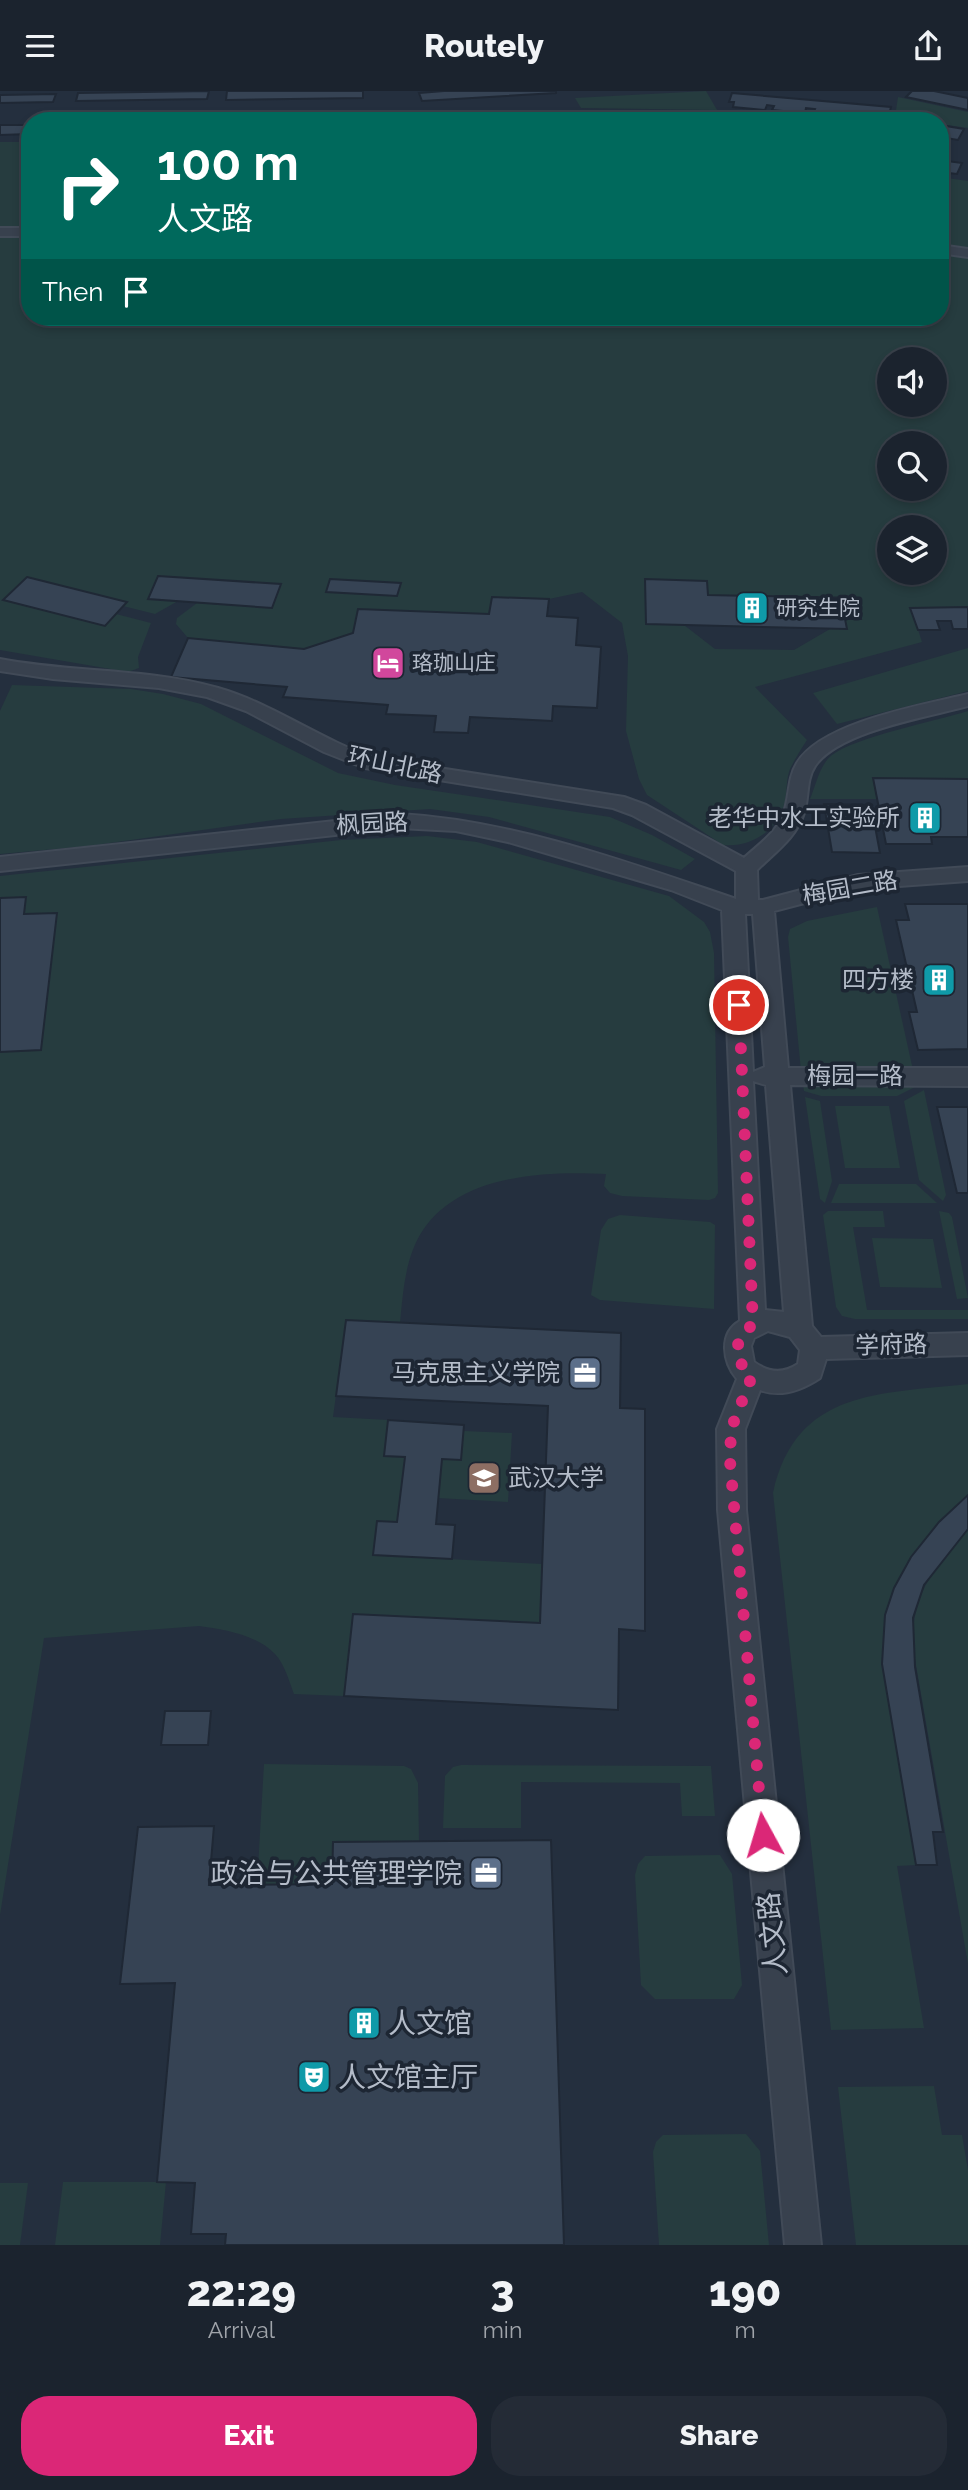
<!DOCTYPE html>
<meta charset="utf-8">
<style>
:root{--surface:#1b232e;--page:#242b36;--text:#f1f3f6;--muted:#a0a4aa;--line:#39404a;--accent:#db2777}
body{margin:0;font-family:Raleway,"Noto Sans SC",sans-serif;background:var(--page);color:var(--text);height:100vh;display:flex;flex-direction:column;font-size:26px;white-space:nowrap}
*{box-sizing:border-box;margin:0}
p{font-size:23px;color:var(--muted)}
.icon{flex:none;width:38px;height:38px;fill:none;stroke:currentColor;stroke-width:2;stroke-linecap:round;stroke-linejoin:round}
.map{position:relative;height:2154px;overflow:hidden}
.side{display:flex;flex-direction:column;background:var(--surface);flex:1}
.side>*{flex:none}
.hud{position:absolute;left:21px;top:21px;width:928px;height:214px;border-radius:28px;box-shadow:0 4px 10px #0003,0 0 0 2px var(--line);background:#00695c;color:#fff;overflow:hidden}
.fabs{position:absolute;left:877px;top:256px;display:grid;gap:14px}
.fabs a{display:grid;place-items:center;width:70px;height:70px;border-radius:50%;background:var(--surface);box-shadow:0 4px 10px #0003,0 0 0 2px var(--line);font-size:35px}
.pin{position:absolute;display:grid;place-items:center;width:60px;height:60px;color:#fff;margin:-30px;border:4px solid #fff;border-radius:50%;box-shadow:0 2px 7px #0007}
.me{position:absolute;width:77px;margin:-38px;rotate:354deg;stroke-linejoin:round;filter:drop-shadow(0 0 5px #0008)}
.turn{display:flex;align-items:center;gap:24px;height:147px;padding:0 21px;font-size:32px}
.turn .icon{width:91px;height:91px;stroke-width:2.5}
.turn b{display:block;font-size:49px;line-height:60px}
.then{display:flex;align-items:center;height:66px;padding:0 21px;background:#0003;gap:14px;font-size:26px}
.eta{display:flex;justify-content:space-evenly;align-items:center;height:119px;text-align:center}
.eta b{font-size:42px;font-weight:800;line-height:49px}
.cta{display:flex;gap:14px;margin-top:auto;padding:14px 21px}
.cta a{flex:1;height:80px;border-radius:28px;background:var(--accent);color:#fff;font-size:28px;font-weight:800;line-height:80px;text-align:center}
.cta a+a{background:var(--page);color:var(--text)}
header{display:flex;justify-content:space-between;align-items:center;height:91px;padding:0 21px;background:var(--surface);font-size:32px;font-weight:800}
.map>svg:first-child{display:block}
.green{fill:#263c3f;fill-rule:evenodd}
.building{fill:#364354;stroke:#1f2835;stroke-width:2}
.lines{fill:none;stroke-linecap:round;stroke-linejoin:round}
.street-casing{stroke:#414a57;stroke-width:4}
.street{fill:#38414e;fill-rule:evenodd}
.route{stroke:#db2777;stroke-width:12;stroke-dasharray:0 21.6}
.labels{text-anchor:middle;stroke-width:7;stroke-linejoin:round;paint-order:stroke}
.far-poi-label{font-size:21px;fill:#b4bcc9;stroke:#1d2633;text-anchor:start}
.street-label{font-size:24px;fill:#b4bcc9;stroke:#1d2633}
.poi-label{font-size:24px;fill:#b4bcc9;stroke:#1d2633;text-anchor:end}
.near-poi-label{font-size:28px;fill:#b4bcc9;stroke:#1d2633;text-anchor:start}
.near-street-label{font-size:28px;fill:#b4bcc9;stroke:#1d2633}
</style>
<header><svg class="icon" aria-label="menu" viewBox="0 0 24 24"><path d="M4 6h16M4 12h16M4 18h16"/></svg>Routely<svg class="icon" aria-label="share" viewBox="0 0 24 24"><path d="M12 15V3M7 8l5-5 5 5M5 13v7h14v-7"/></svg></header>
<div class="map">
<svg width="968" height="2154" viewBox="0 0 968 2154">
<rect width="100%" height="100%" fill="#242f3e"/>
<!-- green -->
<g class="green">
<polygon points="706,0 717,19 581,17 575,7"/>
<polygon points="898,6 968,21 968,37 940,33 940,30 895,26"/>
<path d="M 0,51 L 30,51 L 30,226 L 940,226 L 940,86 L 968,90 L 968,516 L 911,517 L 922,551 L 755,596 L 807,649 C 801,658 795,668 790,678 C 786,688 787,700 785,711 C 778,739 752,757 723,754 L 647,704 L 639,688 L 626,640 L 628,565 L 622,532 L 582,501 L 549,508 L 492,506 L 489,523 L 358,518 L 353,542 L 304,558 L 188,547 L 176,533 L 177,527 L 197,512 L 272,517 L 280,493 L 158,485 L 148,508 L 178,510 L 155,523 L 123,515 L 126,511 L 27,486 L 4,509 L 104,535 L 116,523 L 151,532 L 138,566 L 139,577 L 128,581 L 0,559 ZM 889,268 L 934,268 L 934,313 L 889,313 ZM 889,352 L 934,352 L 934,397 L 889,397 ZM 889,436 L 934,436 L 934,481 L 889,481 ZM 330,488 L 400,492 L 401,492 L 397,505 L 326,501 ZM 645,488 L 707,490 L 708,504 L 857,507 L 861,528 L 845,528 L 846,538 L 830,538 L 794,559 L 715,558 L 684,534 L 646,533 Z"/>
<polygon points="968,557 968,600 837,633 813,602"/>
<polygon points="12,594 131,598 163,603 201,613 338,682 395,694 610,726 652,744 695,768 681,779 489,726 430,718 281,728 88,755 0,763 0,620"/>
<path d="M 968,620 L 968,688 L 874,687 L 877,708 L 810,708 C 816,694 820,673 832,664 C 856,646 936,630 968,620 Z"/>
<path d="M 427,745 L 477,751 L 669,805 L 704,831 L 710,841 L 714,862 L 718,1102 L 715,1107 L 709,1109 L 622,1105 L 610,1102 L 604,1095 L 606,1083 C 546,1080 461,1083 423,1139 C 405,1166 403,1201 400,1232 L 346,1230 L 333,1326 L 388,1329 L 384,1365 L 405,1366 L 397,1431 L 377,1430 L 373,1464 L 542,1473 L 540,1532 L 353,1523 L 344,1605 L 294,1603 C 289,1590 285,1574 275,1563 C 257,1544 223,1538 199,1535 L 44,1547 L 0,1824 L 0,961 L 41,959 L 57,822 L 24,823 L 0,807 L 0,785 L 341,749 Z"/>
<polygon points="877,816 913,979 801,980 788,846 790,838 807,830"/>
<polygon points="923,992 897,1005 821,1005 804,1000 803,994"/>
<polygon points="924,999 946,1104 943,1110 919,1089 904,1010"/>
<polygon points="805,1006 820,1010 832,1090 825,1112 820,1108"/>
<polygon points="835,1015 889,1015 900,1077 845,1077"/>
<polygon points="839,1093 916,1093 937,1112 831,1112"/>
<polygon points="828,1120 883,1120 885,1136 853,1136 867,1219 968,1219 968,1228 855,1228 842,1225 836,1216 823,1124"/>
<polygon points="939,1120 949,1122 952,1126 968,1207 957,1208"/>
<polygon points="620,1124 710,1131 715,1134 714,1218 600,1209 591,1204 601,1139 608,1128"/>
<polygon points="872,1147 933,1148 942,1197 880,1196"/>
<path d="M 968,1293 L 968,1404 C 910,1459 885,1491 882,1573 L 916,1774 L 897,1775 L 924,1937 L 831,1939 L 773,1402 C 796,1298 880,1303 968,1293 Z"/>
<polygon points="464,1340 512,1342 508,1411 438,1407 442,1368 461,1368"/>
<path d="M 968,1438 L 968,1873 L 912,1551 C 915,1495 935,1479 968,1438 Z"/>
<polygon points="264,1673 404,1675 411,1678 418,1692 419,1750 334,1751 332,1793 257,1794"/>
<polygon points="461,1674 711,1675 715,1725 682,1725 680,1692 521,1691 521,1737 443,1737 445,1685 453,1676"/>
<polygon points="720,1764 732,1783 742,1894 734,1908 655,1908 641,1894 635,1784 638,1773 645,1765"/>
<polygon points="934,1995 942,2044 962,2044 968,2079 968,2154 856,2154 838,1996"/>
<polygon points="746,2043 760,2060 769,2154 659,2154 653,2061 656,2051 663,2044"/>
<polygon points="63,2091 166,2091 160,2154 55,2154"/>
<polygon points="0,2092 28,2092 20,2154 0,2154"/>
</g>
<!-- building -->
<g class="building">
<polygon points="209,0 207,8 76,10 78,2"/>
<polygon points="227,0 363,0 363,7 226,9"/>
<polygon points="444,0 556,0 556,2 422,10 419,2"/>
<polygon points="912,0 934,0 968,7 968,19 906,6"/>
<polygon points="732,2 891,16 889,24 883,24 882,29 852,26 853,21 846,21 845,25 813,23 815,18 806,17 805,22 772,19 774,15 767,14 765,19 733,16 734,11 729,11"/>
<polygon points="56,3 53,11 0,12 0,4"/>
<polygon points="362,26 362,30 223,30 223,28"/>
<polygon points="0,34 30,34 30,43 0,44"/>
<polygon points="940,34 964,38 958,49 940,46"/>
<polygon points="940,69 962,72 957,83 940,81"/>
<polygon points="158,485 281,493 272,517 148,508"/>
<polygon points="27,486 127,511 105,535 3,509"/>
<polygon points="330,488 401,492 397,505 326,501"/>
<polygon points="645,488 707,490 708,504 857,507 861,528 845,528 847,538 646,533"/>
<polygon points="492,506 549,508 547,525 578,527 576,554 601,556 597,617 553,615 552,630 470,626 468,642 434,641 436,625 386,623 388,614 283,606 287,596 171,586 188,547 304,558 353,542 358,518 489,523"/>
<polygon points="968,516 968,538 953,538 951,530 937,530 940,539 918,539 910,517"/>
<polygon points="873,687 968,688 968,746 931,746 932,753 886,753"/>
<polygon points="824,713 871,714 880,762 832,761"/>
<polygon points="26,806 24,823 57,822 41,959 0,961 0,807"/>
<polygon points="905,813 968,813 968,958 918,959 909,921 917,921 896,829 909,829"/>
<polygon points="937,1016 968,1016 968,1102 957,1102"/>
<polygon points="346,1229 621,1242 620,1317 645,1318 645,1540 619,1538 618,1619 344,1605 353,1523 540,1532 548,1315 336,1305"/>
<polygon points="388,1329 464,1334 461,1369 442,1368 436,1433 455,1434 452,1468 373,1464 377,1430 397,1431 405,1366 384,1365"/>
<polygon points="968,1404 968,1438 924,1494 913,1527 915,1576 943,1741 933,1741 937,1774 916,1774 882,1573 885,1524 894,1497 911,1466 939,1431"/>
<polygon points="165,1620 211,1620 208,1654 161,1654"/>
<polygon points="214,1735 209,1794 332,1793 333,1751 551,1749 564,2154 225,2154 226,2143 191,2143 195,2092 157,2091 175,1892 120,1893 138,1736"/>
</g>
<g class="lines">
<defs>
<g id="street">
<rect x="0" y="137" width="30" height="8"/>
<polygon points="940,154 968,158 968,166 940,162"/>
<path d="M 0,568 C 72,582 148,577 218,597 C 274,613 320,649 375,667 L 624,706 L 646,714 L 744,767 C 758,754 776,742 783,724 C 790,707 787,688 797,672 C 822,631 923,614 968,603 L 968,615 C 928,626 839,640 815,675 C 806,688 809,707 804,722 C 797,746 774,762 757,779 L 758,809 L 763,809 L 858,784 L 968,776 L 968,790 L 858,798 L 774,820 L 788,977 L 968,977 L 968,995 L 790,994 L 812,1235 L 821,1246 L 968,1242 L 968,1264 L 826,1268 L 820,1287 C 802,1299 782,1307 760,1299 L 745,1338 L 746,1419 L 821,2154 L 785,2154 L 718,1419 L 717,1338 L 737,1288 C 723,1272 718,1242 740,1230 L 722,819 L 671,799 L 508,751 L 456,740 L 400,737 L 0,780 L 0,766 L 400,723 C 516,730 627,771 736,808 L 736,780 L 632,724 L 613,717 L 365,677 L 324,661 L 246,620 L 207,606 L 159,597 L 53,588 L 0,580 ZM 745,823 L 753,823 L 765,976 L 753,981 ZM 753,990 L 766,994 L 784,1221 L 765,1219 ZM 768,1240 L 790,1246 L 800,1259 L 798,1273 C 783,1283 769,1282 754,1271 L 751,1255 L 754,1247 Z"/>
</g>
</defs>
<!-- street casing -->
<use href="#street" class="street-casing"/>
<!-- street -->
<use href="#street" class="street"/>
</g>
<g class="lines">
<!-- route -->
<polyline class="route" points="739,914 753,1234 744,1240 736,1258 743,1277 752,1285 731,1338 730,1370 763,1744"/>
</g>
<!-- icons -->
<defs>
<symbol id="building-square" viewBox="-11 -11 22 22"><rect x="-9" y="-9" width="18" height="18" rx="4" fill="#0f9aa8" stroke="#1d2633"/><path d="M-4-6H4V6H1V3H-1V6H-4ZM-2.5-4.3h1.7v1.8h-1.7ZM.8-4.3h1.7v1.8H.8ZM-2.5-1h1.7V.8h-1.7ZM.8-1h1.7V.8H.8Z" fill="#fff"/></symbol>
<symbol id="hotel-square" viewBox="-11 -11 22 22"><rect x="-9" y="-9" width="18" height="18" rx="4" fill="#d1479c" stroke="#1d2633"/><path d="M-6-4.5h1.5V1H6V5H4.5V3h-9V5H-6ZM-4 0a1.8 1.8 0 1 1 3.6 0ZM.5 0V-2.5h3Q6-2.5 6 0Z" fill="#fff"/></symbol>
<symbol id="office-square" viewBox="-11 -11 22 22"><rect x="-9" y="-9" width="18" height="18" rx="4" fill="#5c6f8a" stroke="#1d2633"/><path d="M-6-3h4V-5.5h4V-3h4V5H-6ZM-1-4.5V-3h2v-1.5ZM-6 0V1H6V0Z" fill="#fff"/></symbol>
<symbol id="university-square" viewBox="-11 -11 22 22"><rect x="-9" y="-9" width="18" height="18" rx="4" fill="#8d6e63" stroke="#1d2633"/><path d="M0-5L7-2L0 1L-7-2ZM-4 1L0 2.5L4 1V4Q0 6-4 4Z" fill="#fff"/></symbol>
<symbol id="theatre-square" viewBox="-11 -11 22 22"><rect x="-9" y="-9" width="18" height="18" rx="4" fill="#0f9aa8" stroke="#1d2633"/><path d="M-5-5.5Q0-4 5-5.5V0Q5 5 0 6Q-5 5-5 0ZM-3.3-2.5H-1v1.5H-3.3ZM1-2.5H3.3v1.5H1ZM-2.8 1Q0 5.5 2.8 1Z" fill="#fff"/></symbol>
</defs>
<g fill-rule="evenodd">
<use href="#building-square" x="733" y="498" width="38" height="38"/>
<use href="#hotel-square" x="369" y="553" width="38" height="38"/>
<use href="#building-square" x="906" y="708" width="38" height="38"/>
<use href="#building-square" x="920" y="870" width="38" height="38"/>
<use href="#office-square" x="566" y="1263" width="38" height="38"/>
<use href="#university-square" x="465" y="1368" width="38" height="38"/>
<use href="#office-square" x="467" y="1763" width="38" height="38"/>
<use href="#building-square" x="345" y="1913" width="38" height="38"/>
<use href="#theatre-square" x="295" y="1967" width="38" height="38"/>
</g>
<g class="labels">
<!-- far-poi labels -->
<g class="far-poi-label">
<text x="776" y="524">研究生院</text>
<text x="412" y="579">珞珈山庄</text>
</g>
<!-- street labels -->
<g class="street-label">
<text transform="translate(395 674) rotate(12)" y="8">环山北路</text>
<text transform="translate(372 733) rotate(-3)" y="8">枫园路</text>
<text transform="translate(850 797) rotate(-10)" y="8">梅园二路</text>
<text x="855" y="993">梅园一路</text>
<text transform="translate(891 1254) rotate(-1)" y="8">学府路</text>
</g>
<!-- poi labels -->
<g class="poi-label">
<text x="900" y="735">老华中水工实验所</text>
<text x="914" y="897">四方楼</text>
<text x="560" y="1290">马克思主义学院</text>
<text x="508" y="1395" text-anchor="start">武汉大学</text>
</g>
<!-- near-poi labels -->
<g class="near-poi-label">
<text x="462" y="1792" text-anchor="end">政治与公共管理学院</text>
<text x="388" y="1942">人文馆</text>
<text x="338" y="1996">人文馆主厅</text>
</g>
<!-- near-street labels -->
<g class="near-street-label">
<text transform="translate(772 1843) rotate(-96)" y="10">人文路</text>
</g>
</g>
</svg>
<div class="fabs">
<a><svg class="icon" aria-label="sound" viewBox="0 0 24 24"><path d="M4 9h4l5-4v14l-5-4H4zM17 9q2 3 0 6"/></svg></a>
<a><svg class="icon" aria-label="search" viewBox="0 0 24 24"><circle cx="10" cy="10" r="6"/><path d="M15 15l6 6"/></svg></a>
<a><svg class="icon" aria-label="layers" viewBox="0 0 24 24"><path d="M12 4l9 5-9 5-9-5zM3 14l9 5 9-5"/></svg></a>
</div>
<div class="pin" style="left:739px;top:914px;background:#d93025"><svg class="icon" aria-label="arrive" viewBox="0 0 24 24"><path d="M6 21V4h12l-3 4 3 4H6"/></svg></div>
<svg class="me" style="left:763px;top:1744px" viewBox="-20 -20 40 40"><circle r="19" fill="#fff"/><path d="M0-13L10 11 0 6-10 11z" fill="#db2777"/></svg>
<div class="hud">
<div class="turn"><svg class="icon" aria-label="right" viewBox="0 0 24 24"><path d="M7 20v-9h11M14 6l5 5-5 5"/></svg><div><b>100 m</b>人文路</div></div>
<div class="then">Then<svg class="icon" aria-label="arrive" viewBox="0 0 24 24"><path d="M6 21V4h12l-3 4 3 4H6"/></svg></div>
</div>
</div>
<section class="side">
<div class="eta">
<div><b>22:29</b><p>Arrival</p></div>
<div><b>3</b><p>min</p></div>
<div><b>190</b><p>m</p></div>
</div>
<div class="cta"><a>Exit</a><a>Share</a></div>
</section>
